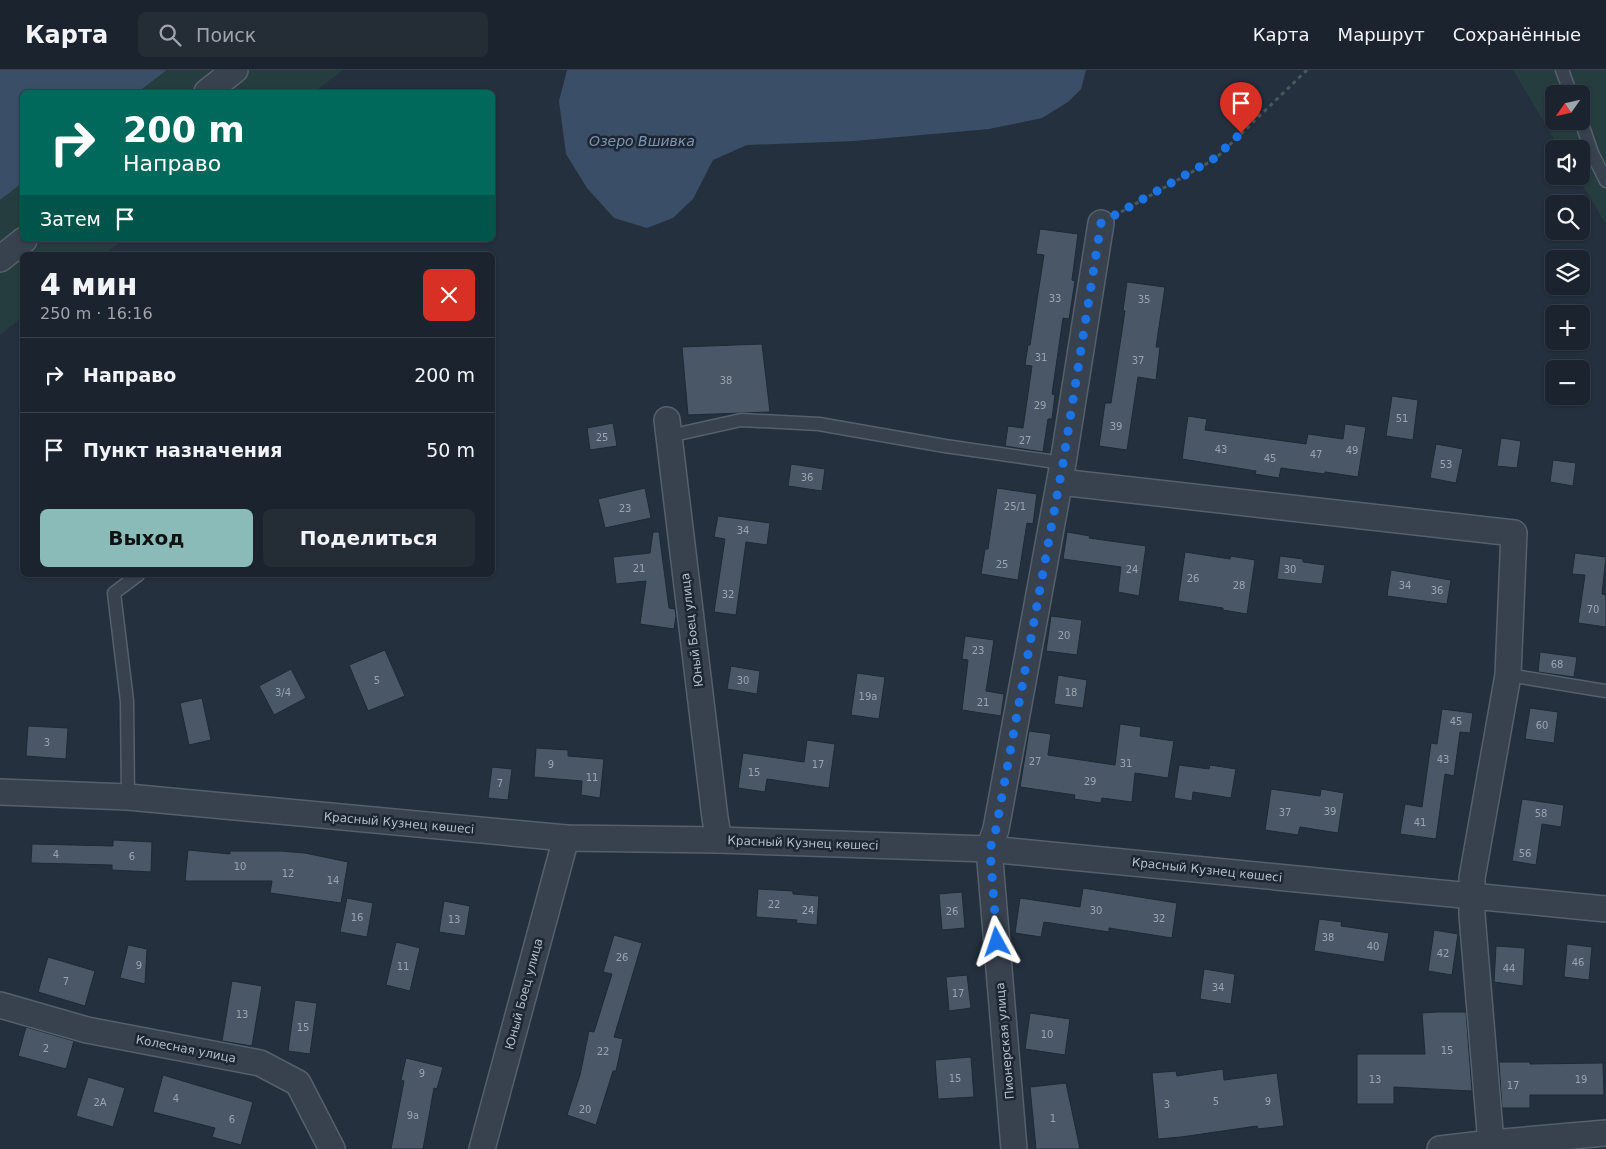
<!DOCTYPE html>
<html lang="ru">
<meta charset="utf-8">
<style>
:root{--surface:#1b242e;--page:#242c36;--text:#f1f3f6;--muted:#a0a4aa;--line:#39414a;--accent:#8bbbb9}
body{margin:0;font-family:"DejaVu Sans",sans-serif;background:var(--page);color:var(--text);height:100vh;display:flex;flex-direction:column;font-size:19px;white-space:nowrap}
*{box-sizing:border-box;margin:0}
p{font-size:16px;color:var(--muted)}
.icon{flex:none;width:28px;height:28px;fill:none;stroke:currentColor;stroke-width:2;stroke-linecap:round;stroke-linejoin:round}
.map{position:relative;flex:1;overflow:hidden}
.side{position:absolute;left:20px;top:182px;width:475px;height:325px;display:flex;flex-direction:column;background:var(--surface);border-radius:8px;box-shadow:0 1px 4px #0004,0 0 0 1px var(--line)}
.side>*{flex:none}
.hud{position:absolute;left:20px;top:20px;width:475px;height:152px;border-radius:8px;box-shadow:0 1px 4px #0004,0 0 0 1px var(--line);background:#00695c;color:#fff;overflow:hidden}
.needle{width:32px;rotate:236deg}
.tools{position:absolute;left:1545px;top:15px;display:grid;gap:10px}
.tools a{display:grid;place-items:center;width:45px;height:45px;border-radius:8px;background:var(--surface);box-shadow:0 1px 4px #0004,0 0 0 1px var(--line);font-size:25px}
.pin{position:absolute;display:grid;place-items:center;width:42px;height:42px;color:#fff;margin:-51px -21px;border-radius:50% 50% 50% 0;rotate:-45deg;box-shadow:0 0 5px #0007}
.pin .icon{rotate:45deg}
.me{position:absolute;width:55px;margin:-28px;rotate:355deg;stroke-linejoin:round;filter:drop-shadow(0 0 4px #0008)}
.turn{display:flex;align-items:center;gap:18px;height:105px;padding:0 20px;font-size:22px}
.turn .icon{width:65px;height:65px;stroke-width:2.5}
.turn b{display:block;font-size:35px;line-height:42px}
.then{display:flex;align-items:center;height:48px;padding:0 20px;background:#0003;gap:10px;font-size:19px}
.round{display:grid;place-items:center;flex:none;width:52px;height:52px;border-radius:8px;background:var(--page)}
.head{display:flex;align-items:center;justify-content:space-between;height:85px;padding:0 20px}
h1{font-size:30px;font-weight:600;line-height:38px}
.primary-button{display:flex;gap:10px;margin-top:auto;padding:10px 20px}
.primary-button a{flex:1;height:58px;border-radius:8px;background:var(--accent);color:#111;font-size:20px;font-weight:600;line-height:58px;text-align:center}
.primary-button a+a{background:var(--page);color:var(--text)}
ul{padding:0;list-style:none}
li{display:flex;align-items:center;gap:15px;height:75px;padding:0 20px;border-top:1px solid var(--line)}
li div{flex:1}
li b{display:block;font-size:19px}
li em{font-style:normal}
header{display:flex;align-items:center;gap:30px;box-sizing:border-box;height:70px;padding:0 25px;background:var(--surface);border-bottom:1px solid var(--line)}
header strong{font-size:24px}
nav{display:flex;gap:28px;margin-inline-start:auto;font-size:18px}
.search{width:350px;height:45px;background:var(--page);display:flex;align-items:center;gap:12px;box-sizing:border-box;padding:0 18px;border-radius:8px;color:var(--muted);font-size:19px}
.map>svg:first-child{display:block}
.green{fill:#263d3f;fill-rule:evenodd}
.water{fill:#3a4e67}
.building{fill:#4a5767;stroke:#1f2935}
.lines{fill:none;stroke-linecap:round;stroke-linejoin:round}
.lane-casing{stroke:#56606c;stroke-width:15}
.street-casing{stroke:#56606c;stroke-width:28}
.path{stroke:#445a5c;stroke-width:3;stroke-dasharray:4 4;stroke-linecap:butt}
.lane{stroke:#38424e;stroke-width:12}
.street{stroke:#38424e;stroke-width:25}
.route{stroke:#1a73e8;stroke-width:9;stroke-dasharray:0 16.2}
.labels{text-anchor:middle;stroke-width:5;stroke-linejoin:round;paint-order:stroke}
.number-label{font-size:10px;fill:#9aa4b0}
.street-label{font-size:12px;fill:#b4bdc9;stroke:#1d2733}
.water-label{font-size:14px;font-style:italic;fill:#7c94b1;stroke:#1d2733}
</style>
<header>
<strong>Карта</strong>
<div class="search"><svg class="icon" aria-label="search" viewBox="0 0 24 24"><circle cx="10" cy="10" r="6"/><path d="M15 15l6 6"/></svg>Поиск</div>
<nav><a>Карта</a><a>Маршрут</a><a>Сохранённые</a></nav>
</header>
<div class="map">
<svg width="1606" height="1079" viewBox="0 0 1606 1079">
<rect width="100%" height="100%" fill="#24303e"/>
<!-- green -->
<g class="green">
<polygon points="167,0 343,0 314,22 138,22"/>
<path d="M 1513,0 L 1606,0 L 1606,154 L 1577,106 L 1581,106 L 1581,79 L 1560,79 ZM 1554,24 L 1581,24 L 1581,51 L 1554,51 Z"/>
<polygon points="22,113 22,170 123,170 103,185 22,185 22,247 0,265 0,130"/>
</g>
<!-- water -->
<g class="water">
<polygon points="0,0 167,0 138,22 22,22 22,113 0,130"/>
<polygon points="567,0 1086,0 1081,19 1068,32 1042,48 989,59 854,71 747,75 713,90 693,129 673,148 647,158 614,148 587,118 566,84 559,31"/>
</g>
<!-- building -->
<g class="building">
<polygon points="1040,159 1078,164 1072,210 1075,211 1069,249 1063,248 1052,324 1055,325 1052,349 1048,349 1043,382 1005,376 1008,356 1023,358 1032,296 1025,295 1028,275 1030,275 1044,185 1036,184"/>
<polygon points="1127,212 1165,217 1156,277 1160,277 1156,310 1138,307 1127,380 1099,376 1105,333 1111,333 1125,241 1123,240"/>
<polygon points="762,274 770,342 688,345 682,277"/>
<polygon points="1392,326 1418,330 1413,370 1386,366"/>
<polygon points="1188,346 1207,349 1205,360 1306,374 1308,364 1343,369 1345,354 1366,357 1358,407 1325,402 1325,404 1281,398 1279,408 1255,404 1256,401 1182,389"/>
<polygon points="613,353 617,376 590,380 587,358"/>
<polygon points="1501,368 1521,371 1517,398 1497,396"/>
<polygon points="1436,374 1463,379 1456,413 1430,408"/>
<polygon points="1553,390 1576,393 1573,416 1550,412"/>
<polygon points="791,394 825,399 822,421 788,416"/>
<polygon points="645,418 651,448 605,458 598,429"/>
<polygon points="997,418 1037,424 1033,454 1027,453 1018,510 981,504 985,479 988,479"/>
<polygon points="718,446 770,453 767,475 746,472 736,545 714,542 725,469 714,467"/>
<polygon points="653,462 659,462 669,538 675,539 676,546 674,559 640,554 646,511 616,514 613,487 650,483"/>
<polygon points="1067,462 1090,466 1089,468 1146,476 1139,526 1118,522 1121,497 1063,489"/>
<polygon points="1185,482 1230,489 1231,486 1255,490 1247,544 1223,540 1223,538 1178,531"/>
<polygon points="1575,483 1606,487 1602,524 1606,525 1606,557 1578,553 1585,505 1572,504"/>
<polygon points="1280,486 1303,489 1303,492 1325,495 1322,514 1277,509"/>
<polygon points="1391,500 1451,510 1447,534 1387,526"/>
<polygon points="1051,546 1082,550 1077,585 1046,581"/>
<polygon points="965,566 994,570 986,621 1004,624 1001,646 962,640 968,590 962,589"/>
<polygon points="385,580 405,626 368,641 349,595"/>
<polygon points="1540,582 1577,587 1574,607 1538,602"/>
<polygon points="731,596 760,601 757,624 727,619"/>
<polygon points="291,599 306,628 274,645 259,616"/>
<polygon points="857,603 885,607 879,649 851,645"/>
<polygon points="1058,605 1087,610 1083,638 1054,634"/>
<polygon points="202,628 211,670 189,675 180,633"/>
<polygon points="1530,638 1558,642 1554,673 1525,669"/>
<polygon points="1442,639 1473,643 1470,663 1460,662 1454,706 1445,704 1436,769 1400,764 1405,734 1422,737 1431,673 1437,674"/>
<polygon points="1120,654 1141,657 1140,666 1174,671 1168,708 1135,703 1132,732 1102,728 1101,733 1074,729 1075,725 1020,717 1029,661 1051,664 1048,685 1115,695"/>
<polygon points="28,656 68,658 66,689 26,686"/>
<polygon points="807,670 835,674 829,718 767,709 765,722 738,718 743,683 804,692"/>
<polygon points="536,678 568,680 568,686 604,689 600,728 581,725 582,711 534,707"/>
<polygon points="1179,695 1209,699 1210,695 1236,699 1231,728 1193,722 1192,731 1174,728"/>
<polygon points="492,697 512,699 508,730 488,728"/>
<polygon points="1271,719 1320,726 1321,719 1344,723 1338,763 1300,757 1298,765 1265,760"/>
<polygon points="1522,729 1564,735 1561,757 1542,754 1536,795 1512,791"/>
<polygon points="113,770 152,772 151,802 112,800 112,795 31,793 32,774 113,776"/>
<polygon points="188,780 230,784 230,781 280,781 305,783 348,792 341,833 270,823 272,811 185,811"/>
<polygon points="1083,818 1177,833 1172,868 1109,858 1109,862 1044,852 1041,867 1015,863 1020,828 1080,837"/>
<polygon points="758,819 793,821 793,824 819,826 817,855 796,853 797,850 756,847"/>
<polygon points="962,822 965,858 942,860 939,824"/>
<polygon points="347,828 373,833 367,867 340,862"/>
<polygon points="444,831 470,836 465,866 439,862"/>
<polygon points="1319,849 1342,852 1341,856 1389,863 1384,892 1314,881"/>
<polygon points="1434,860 1458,864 1452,905 1428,901"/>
<polygon points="614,865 642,873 614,967 623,969 616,1001 613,1001 596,1055 567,1045 580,1005 589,961 594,962 612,904 603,902"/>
<polygon points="396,872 420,878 410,921 386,915"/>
<polygon points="1567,874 1592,877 1589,910 1564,907"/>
<polygon points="128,875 147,879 145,914 120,908"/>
<polygon points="1496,876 1525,878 1523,916 1494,912"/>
<polygon points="48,887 95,901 85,936 38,922"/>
<polygon points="1204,899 1235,904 1231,934 1200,929"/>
<polygon points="967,905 971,938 949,941 946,907"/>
<polygon points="232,911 262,916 252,976 222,971"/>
<polygon points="295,930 317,933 310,984 288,981"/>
<polygon points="1437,942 1466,942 1472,1021 1394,1017 1394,1034 1357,1034 1357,984 1425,984 1422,943"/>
<polygon points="1030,943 1070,949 1065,985 1025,979"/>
<polygon points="26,957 74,971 66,999 18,986"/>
<polygon points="971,987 974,1027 938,1029 935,990"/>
<polygon points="406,988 443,997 437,1019 434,1018 423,1079 391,1079 404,1011 401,1010"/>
<polygon points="1499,992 1530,992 1530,994 1603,993 1604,1025 1530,1025 1530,1038 1502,1038"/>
<polygon points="1223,999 1224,1010 1277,1003 1284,1056 1258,1059 1257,1056 1181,1067 1158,1069 1152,1003 1176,1001 1177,1006"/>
<polygon points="163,1005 253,1032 241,1075 212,1067 215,1058 153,1042"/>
<polygon points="88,1007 125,1018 113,1057 76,1046"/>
<polygon points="1066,1013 1080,1079 1036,1079 1030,1017"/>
</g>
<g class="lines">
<defs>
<g id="lane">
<polyline points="1562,0 1571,24"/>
<polyline points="1581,51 1592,83 1606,111"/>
<polyline points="669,366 741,350 819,354 945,376 1063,393"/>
<polyline points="1508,605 1606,621"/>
<polyline points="128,727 127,631 114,523 138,505"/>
</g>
<g id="street">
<polyline points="207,22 235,0"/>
<polyline points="0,189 24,170"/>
<polyline points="667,350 715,748 719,770"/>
<polyline points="1060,412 1514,463 1508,605 1472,808 1472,845 1491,1073"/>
<polyline points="0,722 128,727 566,768 719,770 989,779 1606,839"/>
<polyline points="0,935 87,960 260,993 298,1013 332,1079"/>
<polyline points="482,1079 566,768"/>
<polyline points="1014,1079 989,779 996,759 1063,393 1101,153"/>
<polyline points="1440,1079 1491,1073 1606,1063"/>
</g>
</defs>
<!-- lane casing -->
<use href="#lane" class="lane-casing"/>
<!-- street casing -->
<use href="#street" class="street-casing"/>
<!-- path -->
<polyline class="path" points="1121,142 1215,89 1307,0"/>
<!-- lane -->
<use href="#lane" class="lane"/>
<!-- street -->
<use href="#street" class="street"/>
</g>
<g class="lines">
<!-- route -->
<polyline class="route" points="997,872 990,779 996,759 1063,393 1101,153 1215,88 1241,63"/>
</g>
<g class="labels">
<!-- number labels -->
<g class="number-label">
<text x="1055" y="232">33</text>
<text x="1144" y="233">35</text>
<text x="1041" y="291">31</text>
<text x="1138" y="294">37</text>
<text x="726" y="314">38</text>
<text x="1040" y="339">29</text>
<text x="1402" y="352">51</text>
<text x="1116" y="360">39</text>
<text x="602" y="371">25</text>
<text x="1025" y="374">27</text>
<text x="1221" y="383">43</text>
<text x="1352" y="384">49</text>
<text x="1316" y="388">47</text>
<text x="1270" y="392">45</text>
<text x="1446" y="398">53</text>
<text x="807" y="411">36</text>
<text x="1015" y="440">25/1</text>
<text x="625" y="442">23</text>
<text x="743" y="464">34</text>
<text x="1002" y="498">25</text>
<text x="639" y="502">21</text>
<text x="1132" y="503">24</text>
<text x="1290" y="503">30</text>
<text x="1193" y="512">26</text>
<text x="1239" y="519">28</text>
<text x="1405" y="519">34</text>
<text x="1437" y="524">36</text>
<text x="728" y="528">32</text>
<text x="1593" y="543">70</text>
<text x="1064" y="569">20</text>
<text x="978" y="584">23</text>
<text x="1557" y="598">68</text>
<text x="377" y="614">5</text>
<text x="743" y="614">30</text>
<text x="283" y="626">3/4</text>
<text x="1071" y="626">18</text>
<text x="868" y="630">19а</text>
<text x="983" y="636">21</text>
<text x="1456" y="655">45</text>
<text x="1542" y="659">60</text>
<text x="47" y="676">3</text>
<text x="1443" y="693">43</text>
<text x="1035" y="695">27</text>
<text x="1126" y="697">31</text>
<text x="551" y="698">9</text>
<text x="818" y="698">17</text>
<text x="754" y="706">15</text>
<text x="592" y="711">11</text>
<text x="1090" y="715">29</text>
<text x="500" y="717">7</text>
<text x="1330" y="745">39</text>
<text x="1285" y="746">37</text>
<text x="1541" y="747">58</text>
<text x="1420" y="756">41</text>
<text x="1525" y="787">56</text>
<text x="56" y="788">4</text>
<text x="132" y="790">6</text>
<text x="240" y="800">10</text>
<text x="288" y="807">12</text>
<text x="333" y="814">14</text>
<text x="774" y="838">22</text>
<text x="808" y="844">24</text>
<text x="1096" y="844">30</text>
<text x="952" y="845">26</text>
<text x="357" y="851">16</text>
<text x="1159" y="852">32</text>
<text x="454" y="853">13</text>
<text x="1328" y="871">38</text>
<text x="1373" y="880">40</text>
<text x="1443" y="887">42</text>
<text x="622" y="891">26</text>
<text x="1578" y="896">46</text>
<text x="139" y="899">9</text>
<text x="403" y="900">11</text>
<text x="1509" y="902">44</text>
<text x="66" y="915">7</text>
<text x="1218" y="921">34</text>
<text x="958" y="927">17</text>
<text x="242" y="948">13</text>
<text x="303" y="961">15</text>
<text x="1047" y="968">10</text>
<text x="46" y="982">2</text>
<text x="1447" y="984">15</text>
<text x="603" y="985">22</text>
<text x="422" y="1007">9</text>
<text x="955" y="1012">15</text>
<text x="1375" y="1013">13</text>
<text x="1581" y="1013">19</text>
<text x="1513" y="1019">17</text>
<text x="176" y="1032">4</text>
<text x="1216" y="1035">5</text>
<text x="1268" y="1035">9</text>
<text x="100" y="1036">2А</text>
<text x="1167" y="1038">3</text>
<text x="585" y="1043">20</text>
<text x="413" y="1049">9а</text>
<text x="1053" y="1052">1</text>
<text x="232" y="1053">6</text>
</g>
<!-- street labels -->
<g class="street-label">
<text transform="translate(692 560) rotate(-97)" y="4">Юный Боец улица</text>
<text transform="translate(399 753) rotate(5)" y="4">Красный Кузнец көшесі</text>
<text transform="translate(803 773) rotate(2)" y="4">Красный Кузнец көшесі</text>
<text transform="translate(1207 800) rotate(6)" y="4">Красный Кузнец көшесі</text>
<text transform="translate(524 924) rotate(-75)" y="4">Юный Боец улица</text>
<text transform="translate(1005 971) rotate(-95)" y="4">Пионерская улица</text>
<text transform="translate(186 979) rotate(11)" y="4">Колесная улица</text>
</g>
<!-- water labels -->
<g class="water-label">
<text x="642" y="76">Озеро Вшивка</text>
</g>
</g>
</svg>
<div class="tools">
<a><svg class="needle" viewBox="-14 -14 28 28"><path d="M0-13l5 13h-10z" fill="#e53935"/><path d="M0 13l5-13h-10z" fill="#a0a4aa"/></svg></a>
<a><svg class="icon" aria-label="sound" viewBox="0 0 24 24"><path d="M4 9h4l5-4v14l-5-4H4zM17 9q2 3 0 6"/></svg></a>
<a><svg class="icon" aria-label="search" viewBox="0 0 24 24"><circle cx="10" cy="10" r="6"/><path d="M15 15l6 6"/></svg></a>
<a><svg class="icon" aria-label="layers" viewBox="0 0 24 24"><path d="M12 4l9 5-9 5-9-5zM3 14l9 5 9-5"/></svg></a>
<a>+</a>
<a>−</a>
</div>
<div class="pin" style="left:1241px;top:63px;background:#d93025"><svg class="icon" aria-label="arrive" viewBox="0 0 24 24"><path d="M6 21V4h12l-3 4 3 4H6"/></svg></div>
<svg class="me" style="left:997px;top:872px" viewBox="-20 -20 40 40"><path d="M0-17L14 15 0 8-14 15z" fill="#1a73e8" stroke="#fff" stroke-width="4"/></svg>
<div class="hud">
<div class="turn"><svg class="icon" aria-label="right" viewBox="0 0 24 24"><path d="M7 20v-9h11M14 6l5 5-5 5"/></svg><div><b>200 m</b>Направо</div></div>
<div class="then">Затем<svg class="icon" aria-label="arrive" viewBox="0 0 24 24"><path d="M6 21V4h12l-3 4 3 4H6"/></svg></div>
</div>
<section class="side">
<div class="head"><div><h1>4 мин</h1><p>250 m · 16:16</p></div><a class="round" style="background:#d93025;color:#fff"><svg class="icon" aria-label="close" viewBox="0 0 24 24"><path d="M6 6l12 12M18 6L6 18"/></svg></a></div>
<ul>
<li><svg class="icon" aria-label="right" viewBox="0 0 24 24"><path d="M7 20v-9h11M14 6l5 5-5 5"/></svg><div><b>Направо</b></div><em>200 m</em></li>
<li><svg class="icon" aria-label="arrive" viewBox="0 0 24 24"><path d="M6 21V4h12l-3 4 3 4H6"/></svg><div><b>Пункт назначения</b></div><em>50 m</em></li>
</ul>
<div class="primary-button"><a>Выход</a><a>Поделиться</a></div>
</section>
</div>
